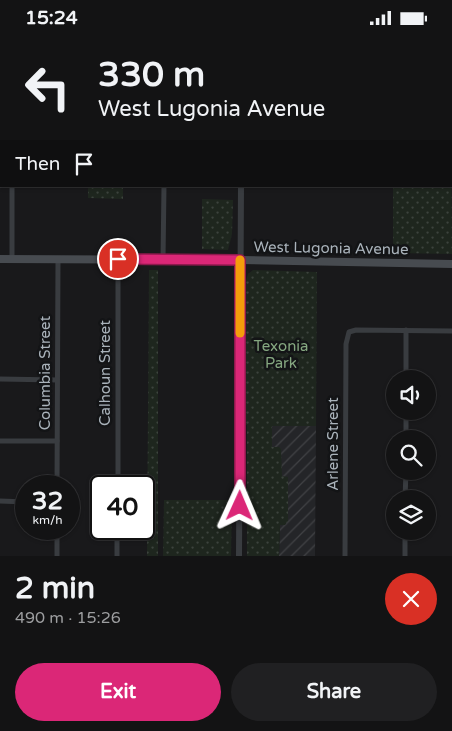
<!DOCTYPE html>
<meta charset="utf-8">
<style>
:root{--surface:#131314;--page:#202022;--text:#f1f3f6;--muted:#9d9ea0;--line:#323234;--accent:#db2777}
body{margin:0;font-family:"Varela Round",sans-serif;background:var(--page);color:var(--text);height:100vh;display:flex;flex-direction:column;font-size:19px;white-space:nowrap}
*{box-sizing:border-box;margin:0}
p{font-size:16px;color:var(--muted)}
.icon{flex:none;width:28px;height:28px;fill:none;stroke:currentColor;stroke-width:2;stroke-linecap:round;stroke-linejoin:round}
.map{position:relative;height:521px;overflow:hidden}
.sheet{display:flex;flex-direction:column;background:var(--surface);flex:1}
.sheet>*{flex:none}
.guide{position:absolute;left:0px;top:0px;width:452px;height:152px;box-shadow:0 1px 4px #0004,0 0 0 1px var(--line);background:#131314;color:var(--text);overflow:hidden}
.tools{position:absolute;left:386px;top:335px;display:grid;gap:10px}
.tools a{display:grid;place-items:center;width:50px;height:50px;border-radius:50%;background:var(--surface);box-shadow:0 1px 4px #0004,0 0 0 1px var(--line);font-size:25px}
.speed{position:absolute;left:15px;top:440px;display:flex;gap:10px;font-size:25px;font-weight:700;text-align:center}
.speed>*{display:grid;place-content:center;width:65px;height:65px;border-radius:50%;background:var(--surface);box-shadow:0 1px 4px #0004,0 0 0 1px var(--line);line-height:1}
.speed small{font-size:12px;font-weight:400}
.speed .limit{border:2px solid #111;border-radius:8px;background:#fff;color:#111}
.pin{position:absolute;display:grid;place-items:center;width:42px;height:42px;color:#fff;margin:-21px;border:2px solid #fff;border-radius:50%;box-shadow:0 1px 5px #0007}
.me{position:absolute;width:55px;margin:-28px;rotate:1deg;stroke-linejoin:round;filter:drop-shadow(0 0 4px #0008)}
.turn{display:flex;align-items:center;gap:18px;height:105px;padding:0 15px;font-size:22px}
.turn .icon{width:65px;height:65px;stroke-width:2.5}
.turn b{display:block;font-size:35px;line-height:42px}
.then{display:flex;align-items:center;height:48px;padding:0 15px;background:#0003;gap:10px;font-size:19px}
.round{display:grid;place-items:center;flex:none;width:52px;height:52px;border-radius:26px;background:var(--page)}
.summary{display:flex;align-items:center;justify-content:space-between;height:85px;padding:0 15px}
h1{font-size:30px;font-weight:800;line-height:38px}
.cta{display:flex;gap:10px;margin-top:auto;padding:10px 15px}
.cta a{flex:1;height:58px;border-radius:30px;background:var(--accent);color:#fff;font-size:20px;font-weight:800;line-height:58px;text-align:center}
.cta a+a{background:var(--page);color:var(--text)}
.status{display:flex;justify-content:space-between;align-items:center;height:35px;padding:0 25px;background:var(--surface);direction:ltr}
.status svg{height:14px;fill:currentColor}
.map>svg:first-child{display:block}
.industrial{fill:url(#industrial-furrows)}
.green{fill:url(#green-dots)}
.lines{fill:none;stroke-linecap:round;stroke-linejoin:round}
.minor{stroke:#393c40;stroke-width:5}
.tertiary{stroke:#393c40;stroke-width:6}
.secondary{stroke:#474b50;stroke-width:8}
.route-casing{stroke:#8e194d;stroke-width:12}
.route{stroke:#db2777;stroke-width:9}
.slow{stroke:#f59e0b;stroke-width:9}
.labels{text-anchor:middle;stroke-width:5;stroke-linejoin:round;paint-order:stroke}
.street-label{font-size:15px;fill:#aab3bb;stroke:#131416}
.park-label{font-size:15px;fill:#85a780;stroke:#131416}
</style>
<div class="status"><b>15:24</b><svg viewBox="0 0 49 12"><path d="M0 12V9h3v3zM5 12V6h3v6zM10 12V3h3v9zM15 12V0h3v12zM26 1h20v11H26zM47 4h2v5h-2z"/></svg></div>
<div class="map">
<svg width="452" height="521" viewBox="0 0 452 521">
<defs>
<pattern id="industrial-furrows" width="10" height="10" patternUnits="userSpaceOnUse" patternTransform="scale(1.25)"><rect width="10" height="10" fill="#242528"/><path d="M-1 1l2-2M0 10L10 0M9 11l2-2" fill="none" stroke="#414245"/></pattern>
<pattern id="green-dots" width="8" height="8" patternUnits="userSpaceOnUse" patternTransform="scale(1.25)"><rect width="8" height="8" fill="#1e261e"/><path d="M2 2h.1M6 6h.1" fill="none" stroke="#3c433d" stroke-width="1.8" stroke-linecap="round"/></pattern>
</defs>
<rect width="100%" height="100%" fill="#19191b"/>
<!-- industrial -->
<polygon class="industrial" points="272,390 316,391 315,521 279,521 280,490 288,442 282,442 272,412"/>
<!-- green -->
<g class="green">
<polygon points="451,76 452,219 393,218 393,151 451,151"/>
<polygon points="88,151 123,151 123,164 88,163"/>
<polygon points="202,164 233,165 232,199 228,215 202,214"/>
<polygon points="149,235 158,235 158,521 147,521"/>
<polygon points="253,235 317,237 316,391 272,391 272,412 279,412 281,414 282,441 288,442 288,486 285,490 280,490 279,521 247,521 247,390 244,390 245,249 248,239"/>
<polygon points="164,465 232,465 231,521 163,521"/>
</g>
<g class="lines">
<!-- minor -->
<g class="minor">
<polyline points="13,1 13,0"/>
<polyline points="89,1 89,0"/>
<polyline points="165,1 165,0"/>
<polyline points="364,1 364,0"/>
<polyline points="0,71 1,72"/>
<polyline points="12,224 12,151"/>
<polyline points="163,225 164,151"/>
<polyline points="0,344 57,345"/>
<polyline points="406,344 406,295"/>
<polyline points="406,404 406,376"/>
<polyline points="0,406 57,406"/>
<polyline points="57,451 58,225"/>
<polyline points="118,451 118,224"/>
<polyline points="405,464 406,436"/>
<polyline points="0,466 26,467"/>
<polyline points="57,494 57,521"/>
<polyline points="117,521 117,494"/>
<polyline points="345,521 346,309 349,297 356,295 452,296"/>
<polyline points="405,521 405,496"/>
</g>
<!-- tertiary -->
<g class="tertiary">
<polyline points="242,1 242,0"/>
<polyline points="239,521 241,151"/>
</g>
<!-- secondary -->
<polyline class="secondary" points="0,224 240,225 452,229"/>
</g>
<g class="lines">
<defs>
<polyline id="route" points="118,224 240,225 240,471"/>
</defs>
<!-- route casing -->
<use href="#route" class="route-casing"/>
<!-- route -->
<use href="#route" class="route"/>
<!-- slow -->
<polyline class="slow" points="240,225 240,298"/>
</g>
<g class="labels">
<!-- street labels -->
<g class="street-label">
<text transform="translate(331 213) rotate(1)" y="5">West Lugonia Avenue</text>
<text transform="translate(45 338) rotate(-90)" y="5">Columbia Street</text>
<text transform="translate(105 338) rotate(-90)" y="5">Calhoun Street</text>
<text transform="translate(333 409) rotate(-90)" y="5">Arlene Street</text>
</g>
<!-- park labels -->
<g class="park-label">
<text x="281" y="316">Texonia<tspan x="281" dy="17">Park</tspan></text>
</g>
</g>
</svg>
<div class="tools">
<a><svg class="icon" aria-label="sound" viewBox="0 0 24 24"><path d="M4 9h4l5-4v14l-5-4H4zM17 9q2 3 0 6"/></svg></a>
<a><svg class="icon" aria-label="search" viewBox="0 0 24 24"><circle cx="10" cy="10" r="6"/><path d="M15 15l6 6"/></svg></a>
<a><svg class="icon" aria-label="layers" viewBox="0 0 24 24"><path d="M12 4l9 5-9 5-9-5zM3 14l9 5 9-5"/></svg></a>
</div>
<div class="speed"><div>32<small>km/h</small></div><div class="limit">40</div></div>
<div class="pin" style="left:118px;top:224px;background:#d93025"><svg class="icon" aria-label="arrive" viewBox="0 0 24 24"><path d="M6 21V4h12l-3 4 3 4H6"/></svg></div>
<svg class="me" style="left:240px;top:471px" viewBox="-20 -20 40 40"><path d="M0-17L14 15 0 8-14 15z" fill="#db2777" stroke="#fff" stroke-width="4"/></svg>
<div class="guide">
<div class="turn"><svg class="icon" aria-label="left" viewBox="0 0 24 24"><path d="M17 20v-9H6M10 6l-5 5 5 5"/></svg><div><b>330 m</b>West Lugonia Avenue</div></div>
<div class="then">Then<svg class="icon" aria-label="arrive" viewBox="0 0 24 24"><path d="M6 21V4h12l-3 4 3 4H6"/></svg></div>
</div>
</div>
<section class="sheet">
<div class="summary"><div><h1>2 min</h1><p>490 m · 15:26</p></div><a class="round" style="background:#d93025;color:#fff"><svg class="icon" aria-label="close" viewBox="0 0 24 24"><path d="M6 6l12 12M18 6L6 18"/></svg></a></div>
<div class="cta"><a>Exit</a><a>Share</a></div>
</section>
